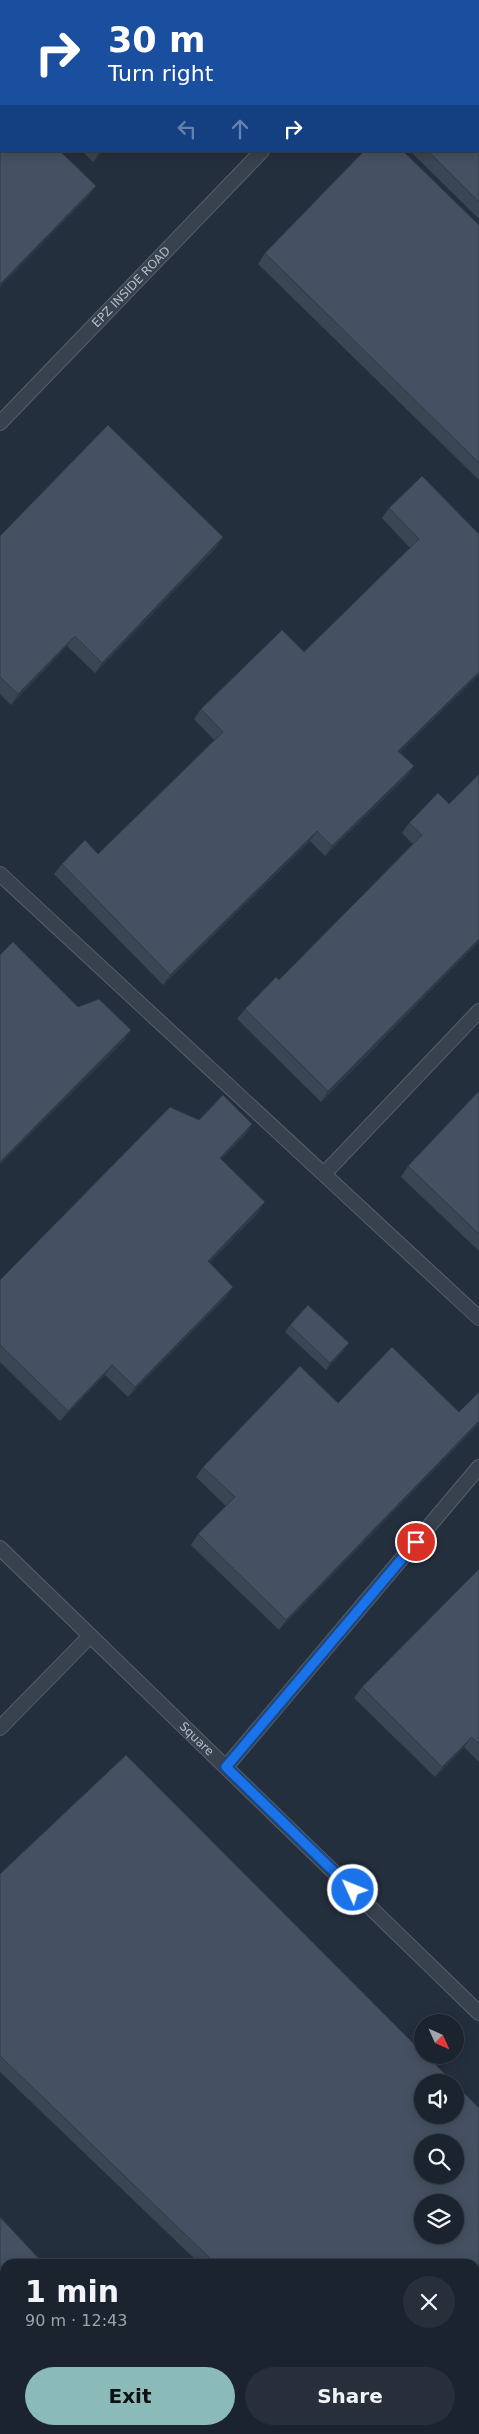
<!DOCTYPE html>
<meta charset="utf-8">
<style>
:root{--surface:#1b232e;--page:#282f3a;--text:#f1f3f6;--muted:#a0a4aa;--line:#39404a;--accent:#8bbbb9}
body{margin:0;font-family:"DejaVu Sans",sans-serif;background:var(--page);color:var(--text);height:100vh;display:flex;flex-direction:column;font-size:19px;white-space:nowrap}
*{box-sizing:border-box;margin:0}
p{font-size:16px;color:var(--muted)}
.icon{flex:none;width:28px;height:28px;fill:none;stroke:currentColor;stroke-width:2;stroke-linecap:round;stroke-linejoin:round}
.map{position:relative;flex:1;overflow:hidden}
.drawer{position:absolute;left:0px;top:2259px;width:480px;height:176px;display:flex;flex-direction:column;background:var(--surface);border-radius:15px 15px 0 0;box-shadow:0 2px 12px #0003,0 0 0 1px var(--line)}
.drawer>*{flex:none}
.banner{position:absolute;left:0px;top:0px;width:480px;height:152px;box-shadow:0 2px 12px #0003,0 0 0 1px var(--line);background:#1a4fa0;color:#fff;overflow:hidden}
.needle{width:32px;rotate:135deg}
.buttons{position:absolute;left:414px;top:2014px;display:grid;gap:10px}
.buttons a{display:grid;place-items:center;width:50px;height:50px;border-radius:50%;background:var(--surface);box-shadow:0 2px 12px #0003,0 0 0 1px var(--line);font-size:25px}
.pin{position:absolute;display:grid;place-items:center;width:42px;height:42px;color:#fff;margin:-21px;border:2px solid #fff;border-radius:50%;box-shadow:0 1px 5px #0007}
.me{position:absolute;width:55px;margin:-28px;rotate:314deg;stroke-linejoin:round;filter:drop-shadow(0 0 4px #0008)}
.turn{display:flex;align-items:center;gap:18px;height:105px;padding:0 25px;font-size:22px}
.turn .icon{width:65px;height:65px;stroke-width:2.5}
.turn b{display:block;font-size:35px;line-height:42px}
.lanes{display:flex;align-items:center;height:48px;padding:0 25px;background:#0003;justify-content:center;gap:25px;direction:ltr}
.lanes .off{opacity:.35}
.round{display:grid;place-items:center;flex:none;width:52px;height:52px;border-radius:26px;background:var(--page)}
.headline{display:flex;align-items:center;justify-content:space-between;height:85px;padding:0 25px}
h1{font-size:30px;font-weight:700;line-height:38px}
.action{display:flex;gap:10px;margin-top:auto;padding:10px 25px}
.action a{flex:1;height:58px;border-radius:30px;background:var(--accent);color:#111;font-size:20px;font-weight:700;line-height:58px;text-align:center}
.action a+a{background:var(--page);color:var(--text)}
.map>svg:first-child{display:block}
.lines{fill:none;stroke-linecap:round;stroke-linejoin:round}
.lane-casing{stroke:#565f6c;stroke-width:16}
.lane{stroke:#38414e;stroke-width:14}
.wall{fill:#3b4654}
.shaded-wall{fill:#303945}
.building{fill:#455162;stroke:#303945;fill-rule:evenodd}
.route-casing{stroke:#114b97;stroke-width:12}
.route{stroke:#1a73e8;stroke-width:9}
.labels{text-anchor:middle;stroke-width:4;stroke-linejoin:round;paint-order:stroke}
.street-label{font-size:12px;fill:#b4bcc9;stroke:#1d2633}
</style>
<div class="map">
<svg width="479" height="2434" viewBox="0 0 479 2434">
<rect width="100%" height="100%" fill="#242f3e"/>
<g class="lines">
<defs>
<g id="lane">
<polyline points="406,1 407,0"/>
<path id="s1" d="M 0,423 L 262,151"/>
<polyline points="0,874 479,1318"/>
<polyline points="324,1174 479,1011"/>
<path id="s2" d="M 0,1548 L 479,2013"/>
<polyline points="0,1728 90,1636"/>
<polyline points="226,1767 479,1467"/>
</g>
</defs>
<!-- lane casing -->
<use href="#lane" class="lane-casing"/>
<!-- lane -->
<use href="#lane" class="lane"/>
</g>
<!-- wall -->
<g class="wall">
<polygon points="0,0 1,1 1,73 0,71"/>
<polygon points="101,0 250,0 248,1 102,1"/>
<polygon points="479,67 479,219 410,151 479,151"/>
<polygon points="82,151 103,151 93,162"/>
<polygon points="479,225 479,480 258,264 265,253"/>
<polygon points="389,508 479,534 400,753 414,766 406,777 325,856 310,841 163,985 54,874 62,864 98,854 214,740 194,719 201,709 304,652 410,548 382,518"/>
<polygon points="0,536 216,548 95,673 67,646 11,705 0,694"/>
<polygon points="438,793 479,942 321,1102 237,1019 245,1009 279,980 413,844 402,833 409,823"/>
<polygon points="479,1091 479,1251 401,1177 408,1166"/>
<polygon points="199,1120 252,1124 245,1135 221,1159 258,1213 209,1263 233,1287 226,1297 128,1397 105,1375 60,1421 0,1362 0,1280"/>
<polygon points="290,1325 344,1350 326,1370 285,1332"/>
<polygon points="338,1403 459,1412 279,1630 191,1545 198,1534 226,1506 196,1477 203,1467"/>
<polygon points="479,1569 479,1762 464,1747 435,1777 354,1698 362,1687"/>
<polygon points="0,1874 475,2264 200,2264 0,2072"/>
<polygon points="5,2430 246,2430 243,2434 0,2434"/>
<polygon points="457,2430 471,2430 467,2434 461,2434"/>
</g>
<!-- shaded-wall -->
<g class="shaded-wall">
<polygon points="100,151 103,151 93,162"/>
<polygon points="96,186 89,196 0,287 0,284"/>
<polygon points="223,537 216,548 95,673 102,663"/>
<polygon points="75,636 67,646 11,705 18,694"/>
<polygon points="479,672 479,675 391,761 398,751"/>
<polygon points="414,766 406,777 325,856 332,846"/>
<polygon points="317,831 310,841 163,985 170,975"/>
<polygon points="479,939 479,942 321,1102 328,1091"/>
<polygon points="131,1030 124,1041 0,1165 0,1162"/>
<polygon points="252,1124 245,1135 213,1168 220,1158"/>
<polygon points="265,1202 258,1213 201,1272 208,1261"/>
<polygon points="233,1287 226,1297 128,1397 135,1387"/>
<polygon points="349,1343 344,1350 326,1370 330,1363"/>
<polygon points="112,1365 105,1375 60,1421 68,1411"/>
<polygon points="479,1421 479,1424 279,1630 286,1620"/>
<polygon points="472,1737 464,1747 435,1777 442,1767"/>
<polygon points="5,2322 5,2325 0,2330 0,2327"/>
<polygon points="479,2419 479,2422 475,2426 475,2423"/>
</g>
<!-- building -->
<g class="building">
<polygon points="0,0 83,0 84,1 1,1 1,55 0,54"/>
<polygon points="119,0 247,0 245,1 120,1"/>
<polygon points="479,67 479,202 428,151 479,151"/>
<polygon points="0,92 1,94 1,151 60,151 96,186 0,284"/>
<polygon points="364,151 403,151 479,225 479,463 265,253"/>
<polygon points="108,425 223,537 102,663 75,636 18,694 0,677 0,536"/>
<polygon points="422,476 479,534 479,672 398,751 414,766 332,846 317,831 170,975 62,864 85,840 98,854 223,732 201,709 282,630 304,652 419,539 389,508"/>
<polygon points="479,774 479,939 328,1091 245,1009 276,977 279,980 422,835 409,823 438,793 449,804"/>
<polygon points="13,942 78,1007 99,999 131,1030 0,1162 0,955"/>
<polygon points="479,1091 479,1234 408,1166"/>
<polygon points="223,1095 252,1124 220,1158 265,1202 208,1261 233,1287 135,1387 112,1365 68,1411 0,1345 0,1280 170,1107 199,1120"/>
<polygon points="308,1305 349,1343 330,1363 290,1325"/>
<polygon points="392,1347 459,1412 479,1392 479,1421 286,1620 198,1534 235,1497 203,1467 300,1366 338,1403"/>
<polygon points="479,1569 479,1744 472,1737 442,1767 362,1687"/>
<path d="M 126,1755 L 422,2052 L 422,2055 L 426,2055 L 453,2082 L 422,2082 L 422,2115 L 455,2115 L 455,2084 L 479,2108 L 479,2263 L 475,2267 L 475,2264 L 216,2264 L 0,2056 L 0,1874 ZM 422,2142 L 455,2142 L 455,2175 L 422,2175 ZM 422,2202 L 455,2202 L 455,2235 L 422,2235 Z"/>
<polygon points="0,2217 44,2264 5,2264 5,2322 0,2327"/>
<polygon points="479,2285 479,2419 475,2423 475,2289"/>
<polygon points="5,2388 5,2430 235,2430 239,2434 0,2434 0,2393"/>
</g>
<g class="lines">
<defs>
<polyline id="route" points="353,1890 226,1767 416,1542"/>
</defs>
<!-- route casing -->
<use href="#route" class="route-casing"/>
<!-- route -->
<use href="#route" class="route"/>
</g>
<g class="labels">
<!-- street labels -->
<g class="street-label">
<text dy="4" stroke="none"><textPath href="#s1" startOffset="189">EPZ INSIDE ROAD</textPath></text>
<text dy="4" stroke="none"><textPath href="#s2" startOffset="274">Square</textPath></text>
</g>
</g>
</svg>
<div class="buttons">
<a><svg class="needle" viewBox="-14 -14 28 28"><path d="M0-13l5 13h-10z" fill="#e53935"/><path d="M0 13l5-13h-10z" fill="#a0a4aa"/></svg></a>
<a><svg class="icon" aria-label="sound" viewBox="0 0 24 24"><path d="M4 9h4l5-4v14l-5-4H4zM17 9q2 3 0 6"/></svg></a>
<a><svg class="icon" aria-label="search" viewBox="0 0 24 24"><circle cx="10" cy="10" r="6"/><path d="M15 15l6 6"/></svg></a>
<a><svg class="icon" aria-label="layers" viewBox="0 0 24 24"><path d="M12 4l9 5-9 5-9-5zM3 14l9 5 9-5"/></svg></a>
</div>
<div class="pin" style="left:416px;top:1542px;background:#d93025"><svg class="icon" aria-label="arrive" viewBox="0 0 24 24"><path d="M6 21V4h12l-3 4 3 4H6"/></svg></div>
<svg class="me" style="left:353px;top:1890px" viewBox="-20 -20 40 40"><circle r="17" fill="#1a73e8" stroke="#fff" stroke-width="3"/><path d="M0-11L8 9 0 5-8 9z" fill="#fff"/></svg>
<div class="banner">
<div class="turn"><svg class="icon" aria-label="right" viewBox="0 0 24 24"><path d="M7 20v-9h11M14 6l5 5-5 5"/></svg><div><b>30 m</b>Turn right</div></div>
<div class="lanes"><svg class="icon off" aria-label="left" viewBox="0 0 24 24"><path d="M17 20v-9H6M10 6l-5 5 5 5"/></svg><svg class="icon off" aria-label="ahead" viewBox="0 0 24 24"><path d="M12 20V5M6 11l6-6 6 6"/></svg><svg class="icon" aria-label="right" viewBox="0 0 24 24"><path d="M7 20v-9h11M14 6l5 5-5 5"/></svg></div>
</div>
<section class="drawer">
<div class="headline"><div><h1>1 min</h1><p>90 m · 12:43</p></div><a class="round"><svg class="icon" aria-label="close" viewBox="0 0 24 24"><path d="M6 6l12 12M18 6L6 18"/></svg></a></div>
<div class="action"><a>Exit</a><a>Share</a></div>
</section>
</div>
